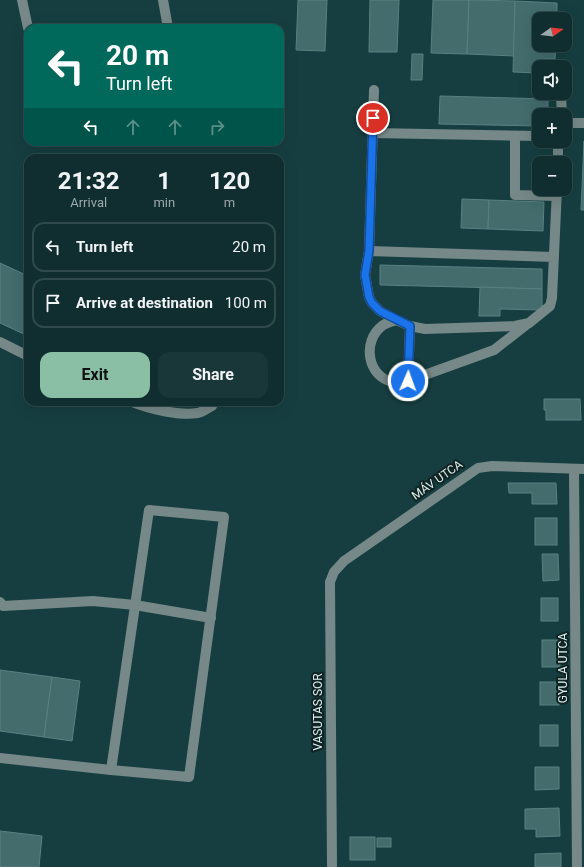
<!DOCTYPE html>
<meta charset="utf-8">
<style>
:root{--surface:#102e30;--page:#193638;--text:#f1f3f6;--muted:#9ca8ab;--line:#304a4c;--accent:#8abfa5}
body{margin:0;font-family:Roboto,sans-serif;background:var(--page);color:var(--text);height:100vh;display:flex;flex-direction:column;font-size:15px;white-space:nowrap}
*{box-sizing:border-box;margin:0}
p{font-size:13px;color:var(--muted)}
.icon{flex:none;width:22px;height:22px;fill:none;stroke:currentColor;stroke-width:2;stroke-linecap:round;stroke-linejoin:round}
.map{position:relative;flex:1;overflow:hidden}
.side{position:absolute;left:24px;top:154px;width:260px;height:252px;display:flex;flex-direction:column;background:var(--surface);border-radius:12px;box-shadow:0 4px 16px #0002,0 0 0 1px var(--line)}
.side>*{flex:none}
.banner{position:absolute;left:24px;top:24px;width:260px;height:122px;border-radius:12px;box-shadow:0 4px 16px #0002,0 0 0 1px var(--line);background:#00695c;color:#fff;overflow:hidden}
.needle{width:26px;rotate:76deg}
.controls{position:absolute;left:532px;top:12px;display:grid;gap:8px}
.controls a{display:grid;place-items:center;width:40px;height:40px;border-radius:8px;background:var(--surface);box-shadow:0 4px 16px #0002,0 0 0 1px var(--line);font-size:20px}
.pin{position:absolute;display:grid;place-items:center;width:34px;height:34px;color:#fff;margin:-17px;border:2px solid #fff;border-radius:50%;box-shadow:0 1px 4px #0007}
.me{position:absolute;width:44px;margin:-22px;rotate:2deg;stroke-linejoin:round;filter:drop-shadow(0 0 3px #0008)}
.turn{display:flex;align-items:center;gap:14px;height:84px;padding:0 16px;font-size:18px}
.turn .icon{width:52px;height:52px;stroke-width:2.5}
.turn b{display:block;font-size:28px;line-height:34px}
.lanes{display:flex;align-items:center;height:38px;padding:0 16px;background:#0003;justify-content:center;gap:20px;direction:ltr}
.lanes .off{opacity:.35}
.eta{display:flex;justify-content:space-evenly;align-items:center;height:68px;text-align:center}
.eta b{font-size:24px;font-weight:700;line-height:28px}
.action{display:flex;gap:8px;margin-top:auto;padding:8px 16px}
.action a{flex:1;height:46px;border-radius:12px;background:var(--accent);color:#111;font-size:16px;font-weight:700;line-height:46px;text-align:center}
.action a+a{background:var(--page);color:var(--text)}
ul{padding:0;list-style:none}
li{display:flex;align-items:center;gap:12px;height:50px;margin:0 8px 6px;padding:0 8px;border:2px solid var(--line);border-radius:12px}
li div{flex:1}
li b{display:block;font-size:15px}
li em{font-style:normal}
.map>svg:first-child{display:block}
.building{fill:#446c6d;stroke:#598182}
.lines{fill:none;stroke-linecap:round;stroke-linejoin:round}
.minor{stroke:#768888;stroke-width:10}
.route-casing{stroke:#114b97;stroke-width:10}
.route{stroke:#1a73e8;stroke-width:7}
.labels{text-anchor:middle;stroke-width:4;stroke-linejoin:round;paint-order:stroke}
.street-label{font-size:12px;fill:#dcf2f2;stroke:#122}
</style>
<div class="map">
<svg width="584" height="867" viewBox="0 0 584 867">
<rect width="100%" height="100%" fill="#163e40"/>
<!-- building -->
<g class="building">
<polygon points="298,0 327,0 325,51 296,50"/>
<polygon points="370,0 399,0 397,52 369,52"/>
<polygon points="433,0 469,0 467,54 431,53"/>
<polygon points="469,0 515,1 514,56 467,54"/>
<polygon points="515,1 557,3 557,19 539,19 539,45 556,45 555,59 544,59 544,67 539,67 539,73 513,72"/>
<polygon points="412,54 423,54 422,80 411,80"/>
<polygon points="440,96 548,99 548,115 539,115 539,126 439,124"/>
<polygon points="584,141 584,210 581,210"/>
<polygon points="462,199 489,200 488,229 461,228"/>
<polygon points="489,200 544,202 543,231 488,229"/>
<polygon points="0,263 28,276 28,336 0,323"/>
<polygon points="380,265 542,269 542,289 380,285"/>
<polygon points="480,287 542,289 542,310 500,309 500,316 479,316"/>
<polygon points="544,399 580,399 581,420 546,420 546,410 544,410"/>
<polygon points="508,483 556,483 557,504 532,504 532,493 509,493"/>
<rect x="535" y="518" width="22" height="27"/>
<polygon points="542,554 558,554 559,580 543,581"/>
<rect x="541" y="598" width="17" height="23"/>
<rect x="542" y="640" width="18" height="27"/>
<polygon points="0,670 52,677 44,737 0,731"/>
<polygon points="52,677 80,681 72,741 44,737"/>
<rect x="540" y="682" width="19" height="23"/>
<rect x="540" y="725" width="18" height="21"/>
<polygon points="535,767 559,767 559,789 535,790"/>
<polygon points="559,808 560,836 536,837 536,829 525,829 525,809"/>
<polygon points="0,831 42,836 39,867 0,867"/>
<rect x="350" y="837" width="25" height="23"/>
<rect x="377" y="838" width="14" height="9"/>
<polygon points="561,853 561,867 535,867 535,854"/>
</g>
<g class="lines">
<!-- minor -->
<g class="minor">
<polyline points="22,0 28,28"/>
<polyline points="163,0 168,28"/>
<polyline points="561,96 562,115"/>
<polyline points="565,123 584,123"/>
<polyline points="372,133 539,136"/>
<polyline points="515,136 515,195 556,196"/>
<polyline points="558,163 558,141"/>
<polyline points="369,251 374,90"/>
<polyline points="554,257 369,251 365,275 369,297 372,303 380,311 396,320 410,326 425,329 515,326 529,323 550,306 552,298 557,189"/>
<path d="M 396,320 C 391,322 386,323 382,326 C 362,341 367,377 393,382 C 397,383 403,381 408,381 L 494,350 L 526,325"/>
<polyline points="0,342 28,356"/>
<polyline points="408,381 410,326"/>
<path d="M 132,402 C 149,409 179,416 198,413 C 202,412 208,408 212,406 L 214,402"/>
<polyline points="574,469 577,867"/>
<polygon points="149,510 224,517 189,777 111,770"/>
<polyline points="0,602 3,606 93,601 135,605 211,618"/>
<polyline points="0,758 111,770"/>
<polyline points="332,867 330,582 334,572 344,561 478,468 492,466 584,469"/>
</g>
</g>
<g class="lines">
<defs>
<polyline id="route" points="373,118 369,251 365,275 369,297 372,303 380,311 410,326 408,381"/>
</defs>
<!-- route casing -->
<use href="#route" class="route-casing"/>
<!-- route -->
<use href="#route" class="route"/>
</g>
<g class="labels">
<!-- street labels -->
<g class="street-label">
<text transform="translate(437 480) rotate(-35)" y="4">MÁV UTCA</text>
<text transform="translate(563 668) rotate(-90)" y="4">GYULA UTCA</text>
<text transform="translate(318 712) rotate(-90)" y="4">VASUTAS SOR</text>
</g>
</g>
</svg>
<div class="controls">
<a><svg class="needle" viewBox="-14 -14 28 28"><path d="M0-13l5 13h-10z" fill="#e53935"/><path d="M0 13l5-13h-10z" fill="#9ca8ab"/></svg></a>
<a><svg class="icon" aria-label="sound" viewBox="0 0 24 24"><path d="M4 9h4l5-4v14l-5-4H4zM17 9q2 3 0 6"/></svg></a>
<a>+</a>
<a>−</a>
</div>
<div class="pin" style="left:373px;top:118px;background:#d93025"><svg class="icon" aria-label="arrive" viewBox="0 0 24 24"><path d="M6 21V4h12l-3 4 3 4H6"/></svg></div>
<svg class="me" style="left:408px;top:381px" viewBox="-20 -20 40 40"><circle r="17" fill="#1a73e8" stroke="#fff" stroke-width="3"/><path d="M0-11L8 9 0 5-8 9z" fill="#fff"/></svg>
<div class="banner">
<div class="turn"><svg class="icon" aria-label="left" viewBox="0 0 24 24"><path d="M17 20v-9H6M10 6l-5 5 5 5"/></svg><div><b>20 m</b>Turn left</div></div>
<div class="lanes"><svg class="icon" aria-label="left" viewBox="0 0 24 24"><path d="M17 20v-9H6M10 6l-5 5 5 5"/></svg><svg class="icon off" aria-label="ahead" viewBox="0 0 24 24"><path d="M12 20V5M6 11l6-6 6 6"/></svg><svg class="icon off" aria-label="ahead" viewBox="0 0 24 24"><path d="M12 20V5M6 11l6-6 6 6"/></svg><svg class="icon off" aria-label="right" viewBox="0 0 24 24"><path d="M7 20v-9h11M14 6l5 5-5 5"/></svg></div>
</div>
<section class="side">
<div class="eta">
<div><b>21:32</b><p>Arrival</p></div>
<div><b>1</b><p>min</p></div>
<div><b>120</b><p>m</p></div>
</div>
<ul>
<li><svg class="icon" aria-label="left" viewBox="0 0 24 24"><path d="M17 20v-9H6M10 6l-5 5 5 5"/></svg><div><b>Turn left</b></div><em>20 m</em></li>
<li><svg class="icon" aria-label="arrive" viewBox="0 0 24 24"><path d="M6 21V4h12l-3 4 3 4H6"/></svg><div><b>Arrive at destination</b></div><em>100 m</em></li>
</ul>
<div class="action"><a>Exit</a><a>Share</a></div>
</section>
</div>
